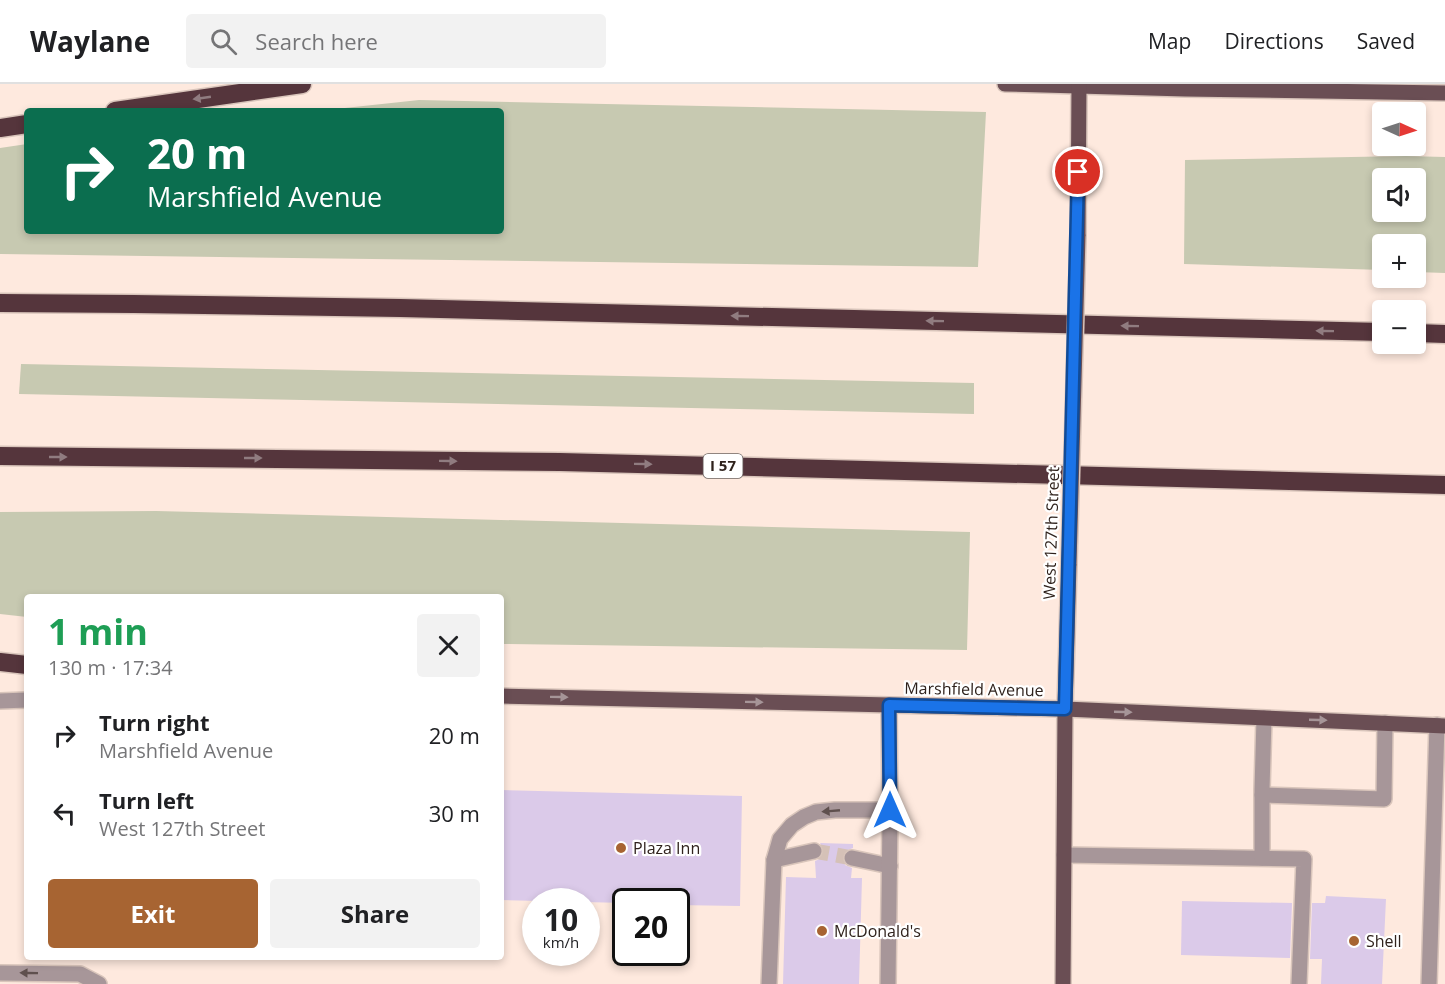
<!DOCTYPE html>
<meta charset="utf-8">
<style>
:root{--surface:#fff;--page:#f2f2f2;--text:#202124;--muted:#757577;--line:#e0e0e0;--accent:#a76432}
body{margin:0;font-family:"Open Sans",sans-serif;background:var(--page);color:var(--text);height:100vh;display:flex;flex-direction:column;font-size:22px;white-space:nowrap}
*{box-sizing:border-box;margin:0}
p{font-size:20px;color:var(--muted)}
.icon{flex:none;width:33px;height:33px;fill:none;stroke:currentColor;stroke-width:2;stroke-linecap:round;stroke-linejoin:round}
.map{position:relative;flex:1;overflow:hidden}
.details{position:absolute;left:24px;top:510px;width:480px;height:366px;display:flex;flex-direction:column;background:var(--surface);border-radius:6px;box-shadow:0 3px 9px #0003}
.details>*{flex:none}
.hud{position:absolute;left:24px;top:24px;width:480px;height:126px;border-radius:6px;box-shadow:0 3px 9px #0003;background:#0b6e4f;color:#fff;overflow:hidden}
.needle{width:39px;rotate:93deg}
.controls{position:absolute;left:1372px;top:18px;display:grid;gap:12px}
.controls a{display:grid;place-items:center;width:54px;height:54px;border-radius:6px;background:var(--surface);box-shadow:0 3px 9px #0003;font-size:30px}
.speed{position:absolute;left:522px;top:804px;display:flex;gap:12px;font-size:30px;font-weight:700;text-align:center}
.speed>*{display:grid;place-content:center;width:78px;height:78px;border-radius:50%;background:var(--surface);box-shadow:0 3px 9px #0003;line-height:1}
.speed small{font-size:15px;font-weight:400}
.speed .limit{border:3px solid #111;border-radius:9px;background:#fff;color:#111}
.pin{position:absolute;display:grid;place-items:center;width:51px;height:51px;color:#fff;margin:-26px;border:3px solid #fff;border-radius:50%;box-shadow:0 2px 6px #0007}
.me{position:absolute;width:66px;margin:-33px;rotate:0deg;stroke-linejoin:round;filter:drop-shadow(0 0 4px #0008)}
.turn{display:flex;align-items:center;gap:21px;height:126px;padding:0 24px;font-size:27px}
.turn .icon{width:78px;height:78px;stroke-width:2.5}
.turn b{display:block;font-size:42px;line-height:51px}
.round{display:grid;place-items:center;flex:none;width:63px;height:63px;border-radius:6px;background:var(--page)}
.head{display:flex;align-items:center;justify-content:space-between;height:102px;padding:0 24px}
h1{font-size:36px;font-weight:700;line-height:45px;color:#1e9e55}
.button{display:flex;gap:12px;margin-top:auto;padding:12px 24px}
.button a{flex:1;height:69px;border-radius:6px;background:var(--accent);color:#fff;font-size:24px;font-weight:700;line-height:69px;text-align:center}
.button a+a{background:var(--page);color:var(--text)}
ul{padding:0;list-style:none}
li{display:flex;align-items:center;gap:18px;height:78px;padding:0 24px}
li div{flex:1}
li b{display:block;font-size:22px}
li em{font-style:normal}
header{display:flex;align-items:center;gap:36px;box-sizing:border-box;height:84px;padding:0 30px;background:var(--surface);border-bottom:2px solid var(--line)}
header strong{font-size:28px}
nav{display:flex;gap:33px;margin-inline-start:auto;font-size:21px}
.search{width:420px;height:54px;background:var(--page);display:flex;align-items:center;gap:15px;box-sizing:border-box;padding:0 21px;border-radius:6px;color:var(--muted);font-size:22px}
.map>svg:first-child{display:block}
.green{fill:#c7c9b1;fill-rule:evenodd}
.building{fill:#dbcae9}
.lines{fill:none;stroke-linecap:round;stroke-linejoin:round}
.minor-tunnel{stroke:#d5c1b7;stroke-width:15;stroke-dasharray:15 8;stroke-linecap:butt}
.minor-casing{stroke:#d9c5bb;stroke-width:18}
.major-casing{stroke:#d9c5bb;stroke-width:18}
.highway-casing{stroke:#d9c5bb;stroke-width:21}
.minor{stroke:#a79699;stroke-width:15}
.major{stroke:#6a4e54;stroke-width:15}
.highway{stroke:#55353c;stroke-width:18}
.major-bridge-casing{stroke:#d9c5bb;stroke-width:18;stroke-linecap:butt}
.major-bridge{stroke:#6a4e54;stroke-width:15}
.oneway{fill:#907c80}
.oneway2{fill:#a69598}
.oneway3{fill:#5f504e}
.route-casing{stroke:#114b97;stroke-width:15}
.route{stroke:#1a73e8;stroke-width:10}
.poi-dot{fill:#a76432;stroke:#fff;stroke-width:2}
.labels{text-anchor:middle;stroke-width:4.5;stroke-linejoin:round;paint-order:stroke}
.shield{fill:#fff;stroke:#6d6460;stroke-width:1.5}
.shield-label{font-size:15px;font-weight:bold;fill:#2f221c}
.street-label{font-size:16px;fill:#2f221c;stroke:#fff}
.poi-label{font-size:16px;fill:#2f221c;stroke:#fff;text-anchor:start}
</style>
<header>
<strong>Waylane</strong>
<div class="search"><svg class="icon" aria-label="search" viewBox="0 0 24 24"><circle cx="10" cy="10" r="6"/><path d="M15 15l6 6"/></svg>Search here</div>
<nav><a>Map</a><a>Directions</a><a>Saved</a></nav>
</header>
<div class="map">
<svg width="1445" height="900" viewBox="0 0 1445 900">
<rect width="100%" height="100%" fill="#fee9de"/>
<!-- green -->
<g class="green">
<polygon points="419,16 986,28 978,183 0,170 0,64 27,60 27,147 501,147 501,27 317,27"/>
<path d="M 1406,72 L 1445,73 L 1445,189 L 1416,188 L 1416,160 L 1383,160 L 1383,186 L 1184,180 L 1185,76 ZM 1383,94 L 1416,94 L 1416,128 L 1383,128 Z"/>
<polygon points="21,280 974,299 974,330 19,310"/>
<polygon points="156,427 970,448 967,566 501,560 501,513 27,513 27,533 0,530 0,428"/>
</g>
<!-- building -->
<g class="building">
<polygon points="501,706 742,712 740,822 676,821 676,818 626,818 626,819 501,816"/>
<polygon points="820,759 853,760 853,764 845,767 842,773 845,781 852,784 851,794 862,794 859,900 783,900 786,793 816,794 815,777 820,775 823,769 823,764"/>
<polygon points="1326,812 1386,815 1382,900 1321,900 1322,875 1310,875 1312,819 1325,819"/>
<polygon points="1182,817 1292,819 1290,874 1181,871"/>
</g>
<g class="lines">
<!-- minor-tunnel -->
<polyline class="minor-tunnel" points="814,767 852,774"/>
<defs>
<g id="minor">
<polyline points="0,617 27,616"/>
<polyline points="1262,711 1384,715 1385,639"/>
<polyline points="1064,771 1304,775 1299,900"/>
<polyline points="852,774 890,782"/>
<polyline points="1262,774 1262,706 1264,634"/>
<polyline points="774,776 814,767"/>
<polyline points="0,889 80,890 99,900"/>
<polyline points="769,900 774,776 780,755 792,741 804,733 816,728 835,726 890,726"/>
<polyline points="888,900 890,734 889,621"/>
<polyline points="1429,900 1437,641"/>
</g>
<g id="major">
<polyline points="1005,0 1185,5 1445,9"/>
<polyline points="1078,152 1079,0"/>
<polyline points="501,612 1065,625 1445,642"/>
<polyline points="1063,900 1065,625 1069,480"/>
</g>
<g id="highway">
<polyline points="115,27 302,0"/>
<polyline points="0,44 27,40"/>
<polyline points="0,219 134,220 400,224 1383,248"/>
<polyline points="1416,249 1445,250"/>
<polyline points="0,372 560,378 1445,401"/>
<polyline points="0,578 27,581"/>
</g>
</defs>
<!-- minor casing -->
<use href="#minor" class="minor-casing"/>
<!-- major casing -->
<use href="#major" class="major-casing"/>
<!-- highway casing -->
<use href="#highway" class="highway-casing"/>
<!-- minor -->
<use href="#minor" class="minor"/>
<!-- major -->
<use href="#major" class="major"/>
<!-- highway -->
<use href="#highway" class="highway"/>
<defs>
<polyline id="major-bridge" points="1069,480 1078,152"/>
</defs>
<!-- major-bridge casing -->
<use href="#major-bridge" class="major-bridge-casing"/>
<!-- major-bridge -->
<use href="#major-bridge" class="major-bridge"/>
</g>
<!-- one-way arrows -->
<defs><path id="oneway-solid" d="M-6-.8H1V-3.2L6.5 0L1 3.2V.8H-6Z" transform="scale(1.5)"/></defs>
<g class="oneway">
<use href="#oneway-solid" transform="translate(202 14) rotate(172)"/>
<use href="#oneway-solid" transform="translate(740 232) rotate(-179)"/>
<use href="#oneway-solid" transform="translate(935 237) rotate(-179)"/>
<use href="#oneway-solid" transform="translate(1130 242) rotate(-179)"/>
<use href="#oneway-solid" transform="translate(1325 247) rotate(-179)"/>
<use href="#oneway-solid" transform="translate(58 373)"/>
<use href="#oneway-solid" transform="translate(253 374)"/>
<use href="#oneway-solid" transform="translate(448 377) rotate(1)"/>
<use href="#oneway-solid" transform="translate(643 380) rotate(1)"/>
</g>
<g class="oneway2">
<use href="#oneway-solid" transform="translate(559 613) rotate(1)"/>
<use href="#oneway-solid" transform="translate(754 618) rotate(1)"/>
<use href="#oneway-solid" transform="translate(1123 628) rotate(2)"/>
<use href="#oneway-solid" transform="translate(1318 636) rotate(2)"/>
</g>
<g class="oneway3">
<use href="#oneway-solid" transform="translate(831 727) rotate(175)"/>
<use href="#oneway-solid" transform="translate(29 889) rotate(-179)"/>
</g>
<g class="lines">
<defs>
<polyline id="route" points="890,726 889,621 1065,625 1078,88"/>
</defs>
<!-- route casing -->
<use href="#route" class="route-casing"/>
<!-- route -->
<use href="#route" class="route"/>
</g>
<!-- markers -->
<g class="poi-dot">
<circle cx="621" cy="764" r="6"/>
<circle cx="822" cy="847" r="6"/>
<circle cx="1354" cy="857" r="6"/>
</g>
<g class="labels">
<!-- shield labels -->
<rect class="shield" x="703.5" y="370" width="39" height="24" rx="4.5"/>
<g class="shield-label">
<text x="723" y="387">I 57</text>
</g>
<!-- street labels -->
<g class="street-label">
<text transform="translate(1051 449) rotate(-88)" y="6">West 127th Street</text>
<text transform="translate(974 605) rotate(1)" y="6">Marshfield Avenue</text>
</g>
<!-- poi labels -->
<g class="poi-label">
<text x="633" y="770">Plaza Inn</text>
<text x="834" y="853">McDonald's</text>
<text x="1366" y="863">Shell</text>
</g>
</g>
</svg>
<div class="controls">
<a><svg class="needle" viewBox="-14 -14 28 28"><path d="M0-13l5 13h-10z" fill="#e53935"/><path d="M0 13l5-13h-10z" fill="#757577"/></svg></a>
<a><svg class="icon" aria-label="sound" viewBox="0 0 24 24"><path d="M4 9h4l5-4v14l-5-4H4zM17 9q2 3 0 6"/></svg></a>
<a>+</a>
<a>−</a>
</div>
<div class="speed"><div>10<small>km/h</small></div><div class="limit">20</div></div>
<div class="pin" style="left:1078px;top:88px;background:#d93025"><svg class="icon" aria-label="arrive" viewBox="0 0 24 24"><path d="M6 21V4h12l-3 4 3 4H6"/></svg></div>
<svg class="me" style="left:890px;top:726px" viewBox="-20 -20 40 40"><path d="M0-17L14 15 0 8-14 15z" fill="#1a73e8" stroke="#fff" stroke-width="4"/></svg>
<div class="hud">
<div class="turn"><svg class="icon" aria-label="right" viewBox="0 0 24 24"><path d="M7 20v-9h11M14 6l5 5-5 5"/></svg><div><b>20 m</b>Marshfield Avenue</div></div>
</div>
<section class="details">
<div class="head"><div><h1>1 min</h1><p>130 m · 17:34</p></div><a class="round"><svg class="icon" aria-label="close" viewBox="0 0 24 24"><path d="M6 6l12 12M18 6L6 18"/></svg></a></div>
<ul>
<li><svg class="icon" aria-label="right" viewBox="0 0 24 24"><path d="M7 20v-9h11M14 6l5 5-5 5"/></svg><div><b>Turn right</b><p>Marshfield Avenue</p></div><em>20 m</em></li>
<li><svg class="icon" aria-label="left" viewBox="0 0 24 24"><path d="M17 20v-9H6M10 6l-5 5 5 5"/></svg><div><b>Turn left</b><p>West 127th Street</p></div><em>30 m</em></li>
</ul>
<div class="button"><a>Exit</a><a>Share</a></div>
</section>
</div>
